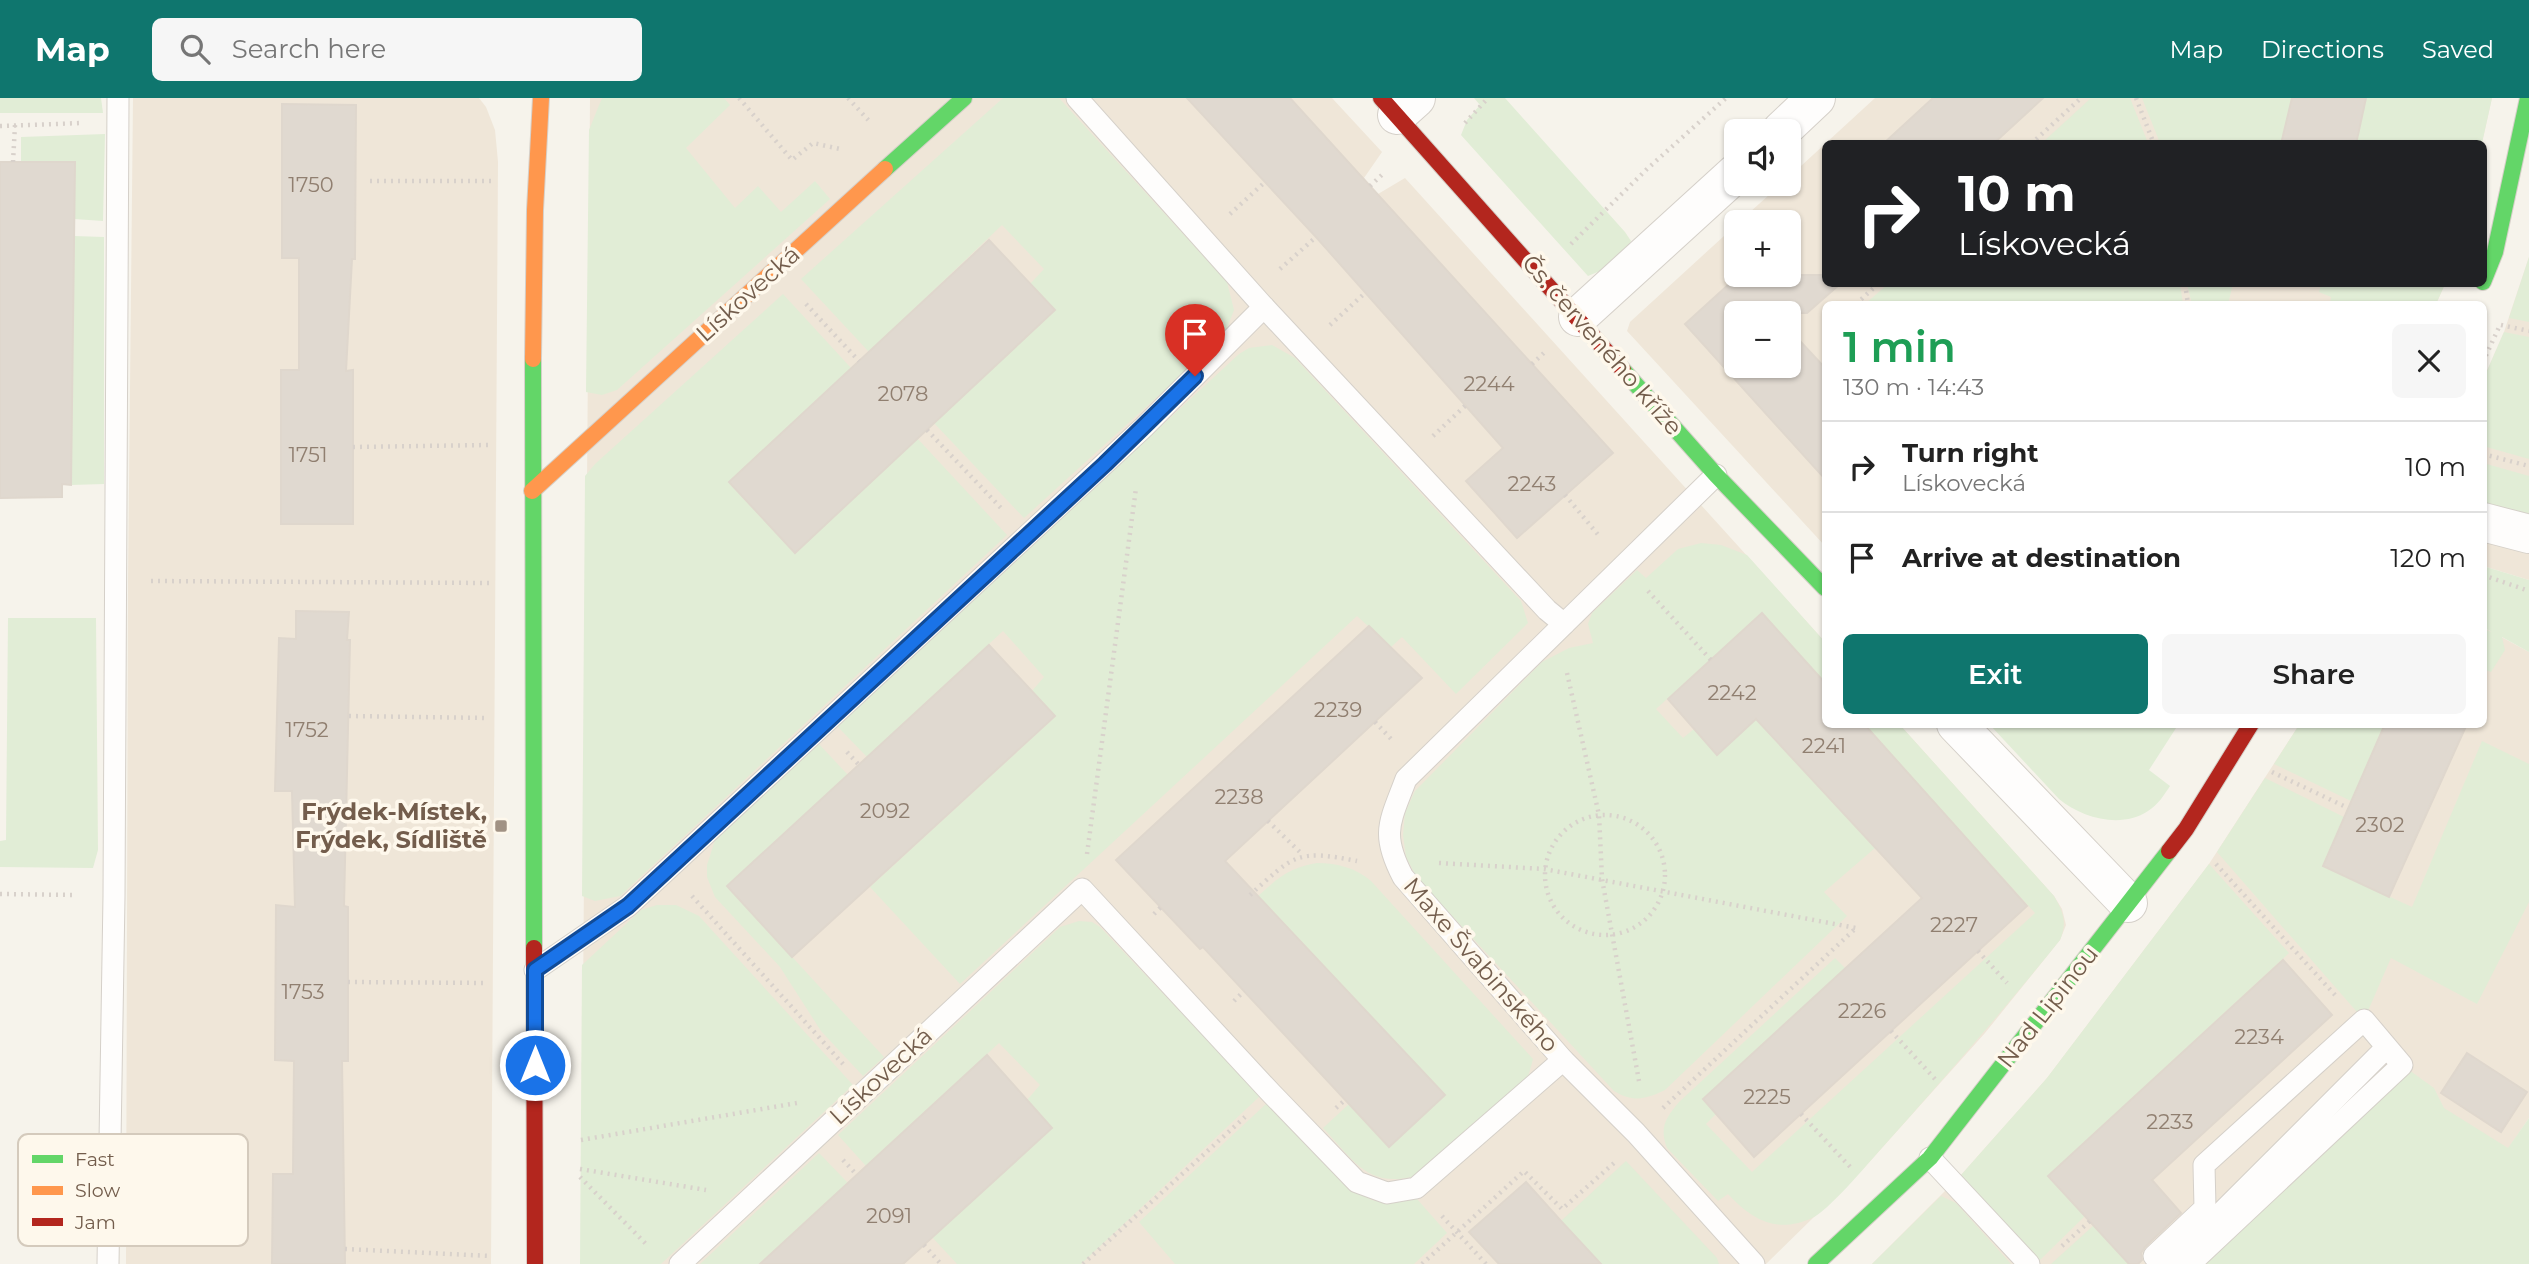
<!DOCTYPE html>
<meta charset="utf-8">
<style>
:root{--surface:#fff;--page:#f6f6f6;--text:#222;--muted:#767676;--line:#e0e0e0;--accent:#0f766e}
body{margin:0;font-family:Montserrat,sans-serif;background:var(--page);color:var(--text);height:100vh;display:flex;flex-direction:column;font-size:26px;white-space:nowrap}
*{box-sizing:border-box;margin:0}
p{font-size:23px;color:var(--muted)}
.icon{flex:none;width:38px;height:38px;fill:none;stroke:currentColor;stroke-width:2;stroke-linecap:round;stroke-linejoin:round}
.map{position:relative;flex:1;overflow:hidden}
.side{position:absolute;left:1822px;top:203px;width:665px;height:427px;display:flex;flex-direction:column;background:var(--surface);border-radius:10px;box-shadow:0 2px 5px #0004}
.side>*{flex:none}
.guide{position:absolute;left:1822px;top:42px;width:665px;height:147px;border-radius:10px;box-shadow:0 2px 5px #0004;background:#202124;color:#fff;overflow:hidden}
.controls{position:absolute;left:1724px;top:21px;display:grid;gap:14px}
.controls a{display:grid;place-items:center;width:77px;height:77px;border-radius:10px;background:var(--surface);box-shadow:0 2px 5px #0004;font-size:35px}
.pin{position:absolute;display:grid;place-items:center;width:60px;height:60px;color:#fff;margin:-72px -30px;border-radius:50% 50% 50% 0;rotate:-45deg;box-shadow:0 0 7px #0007}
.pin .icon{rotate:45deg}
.me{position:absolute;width:77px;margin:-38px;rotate:0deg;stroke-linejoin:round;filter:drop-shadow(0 0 5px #0008)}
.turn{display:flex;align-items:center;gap:24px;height:147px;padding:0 21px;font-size:32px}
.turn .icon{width:91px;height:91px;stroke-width:2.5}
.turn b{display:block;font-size:49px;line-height:60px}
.round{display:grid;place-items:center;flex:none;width:74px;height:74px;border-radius:10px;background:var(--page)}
.head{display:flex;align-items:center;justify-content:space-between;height:119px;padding:0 21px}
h1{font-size:42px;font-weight:600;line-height:52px;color:#1e9e55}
.cta{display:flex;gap:14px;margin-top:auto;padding:14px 21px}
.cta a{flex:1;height:80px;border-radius:10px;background:var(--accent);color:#fff;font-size:28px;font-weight:600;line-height:80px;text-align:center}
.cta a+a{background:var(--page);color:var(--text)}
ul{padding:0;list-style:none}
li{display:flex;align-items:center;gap:21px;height:91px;padding:0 21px;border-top:2px solid var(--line)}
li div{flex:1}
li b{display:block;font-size:26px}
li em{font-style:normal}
header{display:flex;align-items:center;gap:42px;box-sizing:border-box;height:98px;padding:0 35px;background:var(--accent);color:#fff}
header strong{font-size:33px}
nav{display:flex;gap:38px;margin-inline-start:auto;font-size:24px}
.search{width:490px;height:63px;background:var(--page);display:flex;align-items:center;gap:18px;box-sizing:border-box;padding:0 24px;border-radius:10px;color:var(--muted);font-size:26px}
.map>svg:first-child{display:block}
.residential{fill:#efe6d8;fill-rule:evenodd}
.green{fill:#e1edd6}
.building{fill:#e0d9d0;stroke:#dfd7cd;stroke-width:2}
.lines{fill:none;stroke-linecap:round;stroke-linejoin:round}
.lane-casing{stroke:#d5d0c9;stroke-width:23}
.street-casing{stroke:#d5d0c9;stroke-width:40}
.fast-casing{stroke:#d6d0c9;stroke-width:18}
.slow-casing{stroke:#d6d0c9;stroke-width:18}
.jam-casing{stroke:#d6d0c9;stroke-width:18}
.path{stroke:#d8d1cb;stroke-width:4.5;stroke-dasharray:2 5;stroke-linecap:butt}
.lane{stroke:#fefdfc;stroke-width:21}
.street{stroke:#fefdfc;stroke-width:38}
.fast{stroke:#63d668;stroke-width:16}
.slow{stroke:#ff974d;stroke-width:16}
.jam{stroke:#b3261e;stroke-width:16}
.route-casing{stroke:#114b97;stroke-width:18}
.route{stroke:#1a73e8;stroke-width:12}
.poi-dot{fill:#a19284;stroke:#fef8ec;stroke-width:2.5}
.labels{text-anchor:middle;stroke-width:7;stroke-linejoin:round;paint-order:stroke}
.number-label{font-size:21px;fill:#907f70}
.street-label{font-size:24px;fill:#735d4c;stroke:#fef8ec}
.poi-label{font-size:24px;font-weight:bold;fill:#735d4c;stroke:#fef8ec;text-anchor:end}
.key{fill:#fef8ec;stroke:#d4cabc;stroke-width:2}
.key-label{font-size:19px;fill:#735d4c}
</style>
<header>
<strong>Map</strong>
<div class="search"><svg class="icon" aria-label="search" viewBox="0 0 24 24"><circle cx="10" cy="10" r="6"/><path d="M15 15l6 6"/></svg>Search here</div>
<nav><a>Map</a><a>Directions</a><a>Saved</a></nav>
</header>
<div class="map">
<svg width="2529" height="1166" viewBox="0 0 2529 1166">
<rect width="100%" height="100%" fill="#f6f3eb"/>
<!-- residential -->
<g class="residential">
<polygon points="133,0 479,0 486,9 495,32 498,64 491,1166 126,1166 128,485"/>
<polygon points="590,0 1332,0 1382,54 1364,80 1378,96 1405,80 1825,544 1825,626 1900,627 2054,798 2062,811 2066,827 2060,842 1985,935 1864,1070 1766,1166 581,1166"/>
<path d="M 1875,0 L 2492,0 L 2482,45 L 1825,46 L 1825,186 L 2445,186 L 2436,206 L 1825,206 L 1825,448 L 1627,233 L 1630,224 L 1736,127 L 1736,177 L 1788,177 L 1788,124 L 1739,124 L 1781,86 L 1788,86 L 1789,79 ZM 1736,215 L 1788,215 L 1788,268 L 1736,268 Z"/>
<polygon points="2529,159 2529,482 2483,468 2483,282 2504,234"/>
<polygon points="2483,529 2529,554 2529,1020 2508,1051 2399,1166 1872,1166 1961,1077 2047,980 2209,766 2299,627 2483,626"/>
</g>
<!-- green -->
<g class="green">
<polygon points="0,0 101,0 103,15 0,15"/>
<polygon points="602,0 724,0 730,7 686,50 735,110 758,88 781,114 815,83 830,101 617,292 602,297 586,294 589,32"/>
<polygon points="1003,0 1059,0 1227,184 1234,212 1224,238 1024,420 934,325 1055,212 1030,186 1044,171 1002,127 869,254 801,181"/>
<path d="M 1474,0 L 1505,0 L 1625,134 L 1631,143 C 1623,163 1608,170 1588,178 L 1461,37 L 1467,22 L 1480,7 Z"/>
<polygon points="2091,0 2130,0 2148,45 2042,45"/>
<polygon points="2142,0 2292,0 2281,46 2160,45"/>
<polygon points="2366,0 2492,0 2482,45 2356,46"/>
<polygon points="105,36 103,123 74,121 75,64 21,64 21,39"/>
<polygon points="74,138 104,139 104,386 71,387"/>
<polygon points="2529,159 2529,224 2509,220"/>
<polygon points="1888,186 2180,186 2183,206 1865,206"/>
<polygon points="2187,186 2233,186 2228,206 2192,206"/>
<polygon points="2321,186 2445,186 2436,206 2330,206 2331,199 2319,194"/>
<polygon points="783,196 851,270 729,385 796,455 917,340 1007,437 620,798 595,803 582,798 585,378 595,366"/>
<polygon points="2504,234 2529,239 2529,361 2483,348 2483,282"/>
<polygon points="1272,247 1295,260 1521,503 1528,525 1456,596 1402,539 1391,549 1357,518 960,886 870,789 1055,619 1032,593 1044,579 1003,533 867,659 837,628 1239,256 1249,250"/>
<polygon points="2483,365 2529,378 2529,417 2483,405"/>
<path d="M 1701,445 L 1721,447 L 1747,457 L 1825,544 L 1825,585 L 1761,516 L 1656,611 L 1683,640 L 1694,631 L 1756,621 L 1875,750 L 1824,794 L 1847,818 L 1665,992 C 1646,1001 1634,1005 1614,993 L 1417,780 L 1406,759 L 1403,737 L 1405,715 L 1415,693 L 1542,564 L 1569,550 L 1593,545 L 1588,526 L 1592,515 L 1637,472 L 1646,480 L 1678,451 Z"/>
<polygon points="2483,468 2529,482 2529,554 2502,539 2505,552 2491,574 2483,571 2483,531 2492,534 2483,529"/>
<polygon points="8,520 96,520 98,752 93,770 0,769 0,743 6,742"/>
<path d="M 1864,627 L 1900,627 L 2054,798 C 2064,815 2067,825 2060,842 C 2002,914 1942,983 1880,1052 C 1867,1067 1827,1114 1812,1120 C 1777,1136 1752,1122 1728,1096 L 1718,1103 L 1667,1050 C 1659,1029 1666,1020 1679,1004 L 1835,860 L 1846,871 L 1703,1001 L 1716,1016 L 1706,1026 L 1752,1074 L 2035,815 Z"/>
<path d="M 1990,627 L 2178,627 L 2149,672 L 2170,688 C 2164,697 2158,707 2148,713 C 2121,731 2082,720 2059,701 Z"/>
<polygon points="2299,627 2385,627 2351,703 2274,666"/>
<polygon points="2482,643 2529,666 2529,804 2477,906 2391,860 2364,922 2217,754 2265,680 2344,719 2323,768 2412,809"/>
<polygon points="818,645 848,677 727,788 884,959 863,978 821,933 780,869 715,799 707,779 707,767 715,742"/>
<path d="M 1317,765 C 1337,765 1356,770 1371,783 L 1533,961 L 1528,979 L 1415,1078 C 1367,1091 1353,1061 1323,1030 L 1349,1006 L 1389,1049 L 1351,898 L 1258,798 C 1279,779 1289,770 1317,765 Z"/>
<polygon points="2209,766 2289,855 2049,1077 2085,1118 2039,1163 1961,1077 2047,980"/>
<polygon points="657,807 676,807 699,818 853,987 661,1166 580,1166 582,867 641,812"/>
<polygon points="1079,823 1092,824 1100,829 1260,998 1081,1166 957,1166 932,1139 1052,1030 1027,1002 1040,987 999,945 866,1068 838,1037 1060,829"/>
<polygon points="2402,967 2434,990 2444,1010 2508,1050 2529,1020 2529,1166 2190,1166"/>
<polygon points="1267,1005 1351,1092 1372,1102 1384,1105 1417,1101 1447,1135 1414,1166 1175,1166 1139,1124"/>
<polygon points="819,1055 848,1085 760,1166 700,1166"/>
<polygon points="1626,1063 1717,1160 1719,1166 1601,1166 1561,1123"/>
<polygon points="1941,1098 1956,1105 2011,1166 1872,1166"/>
<polygon points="2094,1127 2129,1166 2051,1166"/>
</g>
<!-- building -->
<g class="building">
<polygon points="1187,0 1290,0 1613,355 1517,440 1466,383 1503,350 1316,139"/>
<polygon points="1933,0 2043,0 1993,46 1883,46"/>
<polygon points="2292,0 2366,0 2356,46 2281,46"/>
<polygon points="282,6 356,7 355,161 352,161 346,273 353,272 353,426 281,426 281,272 299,272 299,160 282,160"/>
<polygon points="0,64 75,64 71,387 62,386 62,399 0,400"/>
<polygon points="989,142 1055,212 795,455 729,384"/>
<polygon points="1739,177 1825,177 1825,186 1840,186 1807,215 1736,215 1736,268 1788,268 1788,230 1825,270 1825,381 1685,226"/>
<polygon points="296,513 349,514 347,542 350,542 344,808 348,809 348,963 342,963 345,1166 272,1166 273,1076 293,1076 294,963 275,962 276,807 295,809 292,693 275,693 279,540 296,541"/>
<polygon points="1762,515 1825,585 1825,626 1864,626 2027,808 1754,1059 1703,1001 1922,800 1756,621 1717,657 1668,601"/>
<polygon points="1369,528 1422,580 1225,763 1445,997 1389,1049 1203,849 1200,851 1116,762"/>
<polygon points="989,547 1055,618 792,859 727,788"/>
<polygon points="2385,626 2467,626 2389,799 2323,768"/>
<polygon points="2283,862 2332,917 2152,1082 2181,1115 2145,1149 2141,1155 2142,1162 2138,1166 2129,1166 2048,1078"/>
<polygon points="2467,955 2527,994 2501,1034 2441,995"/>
<polygon points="987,957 1052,1030 903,1166 760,1166"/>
<polygon points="1526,1084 1561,1123 1601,1166 1499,1166 1469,1134"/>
</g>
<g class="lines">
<defs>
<g id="lane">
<polyline points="1077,0 1264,209 1547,512 1564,526"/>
<path d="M 1716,377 L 1406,681 C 1390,724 1380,735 1403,779 L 1563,962 L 1636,1035 L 1754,1166"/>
<polyline points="535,872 628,808 1144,329 1264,209"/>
<polyline points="1930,1060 2029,1166"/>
<polyline points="108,1166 114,798 118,0"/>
<polyline points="680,1166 1082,791 1271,995 1357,1084 1387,1095 1416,1090 1563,962"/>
<polyline points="2161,1166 2154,1158 2205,1110 2204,1067 2364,922 2402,967 2190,1166"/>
<polyline points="2170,1166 2385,951"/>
</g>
<g id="street">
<polyline points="1397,17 1416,0"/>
<polyline points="1781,33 1816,0"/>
<polyline points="1578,219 1736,75"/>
<polyline points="2483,424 2529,436"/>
<polyline points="1956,626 2128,805"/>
</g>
<g id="fast">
<polyline points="885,71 964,0"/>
<polyline points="2483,184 2495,154 2528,0"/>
<polyline points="533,261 534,850"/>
<polyline points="1623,272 1716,377 1825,490"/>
<polyline points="1816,1166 1930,1060 2169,753"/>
</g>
<g id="slow">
<polyline points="533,261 535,112 541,0"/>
<polyline points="532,393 885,71"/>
</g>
<g id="jam">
<polyline points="1381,0 1623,272"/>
<polyline points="2169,753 2186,731 2251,626"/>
<polyline points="534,850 535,1166"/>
</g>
</defs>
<!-- lane casing -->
<use href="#lane" class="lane-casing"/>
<!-- street casing -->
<use href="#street" class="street-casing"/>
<!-- fast casing -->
<use href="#fast" class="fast-casing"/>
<!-- slow casing -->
<use href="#slow" class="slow-casing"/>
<!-- jam casing -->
<use href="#jam" class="jam-casing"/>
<!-- path -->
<g class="path">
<polyline points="739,0 792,62 813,45 840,51"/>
<polyline points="848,0 871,25"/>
<polyline points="2136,0 2154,46"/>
<polyline points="1465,25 1488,0"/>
<polyline points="0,28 82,25"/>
<polyline points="2031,46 2081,0"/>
<polyline points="13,64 15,27"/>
<polyline points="370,83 492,83"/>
<polyline points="1370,88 1385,74"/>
<polyline points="1230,116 1265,84"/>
<polyline points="1571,146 1646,72 1726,0"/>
<polyline points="1280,171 1316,139"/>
<polyline points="2185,186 2188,206"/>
<polyline points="806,206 859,263"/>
<polyline points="1856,206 1878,186"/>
<polyline points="1330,227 1365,195"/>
<polyline points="2501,227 2529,233"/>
<polyline points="2483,264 2500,227"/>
<polyline points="1532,266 1546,253"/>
<polyline points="927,332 1001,410"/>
<polyline points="1433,338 1466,307"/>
<polyline points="353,349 488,347"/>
<polyline points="2483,356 2529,368"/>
<polyline points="1565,397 1600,439"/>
<polyline points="2483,477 2529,493"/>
<polyline points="151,483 489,485"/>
<polyline points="1648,493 1711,562"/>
<polyline points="1567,575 1599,717 1602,781 1639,983"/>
<polyline points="349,618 488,620"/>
<polyline points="1375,624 1393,643"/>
<polyline points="847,654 859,667"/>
<polyline points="2272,674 2348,710"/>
<circle cx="1605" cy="777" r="60"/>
<polyline points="1268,723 1303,757"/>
<polyline points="1087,756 1136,390"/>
<polyline points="1439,765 1544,771 1856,830"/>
<polyline points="2216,766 2335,897"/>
<polyline points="0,796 76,797"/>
<path d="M 1250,797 C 1294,757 1297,751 1357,763"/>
<polyline points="692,798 843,966"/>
<polyline points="1154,816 1161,809 1159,810"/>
<polyline points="1978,853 2007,885"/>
<polyline points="348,884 487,885"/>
<polyline points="1234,903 1244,893"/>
<polyline points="1891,933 1935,981"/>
<polyline points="1336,1010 1345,1002"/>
<polyline points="1663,1010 1856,830"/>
<polyline points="1801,1016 1853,1072"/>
<polyline points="581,1042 797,1005"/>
<polyline points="843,1062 857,1077"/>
<polyline points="580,1071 706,1092"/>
<polyline points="580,1079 648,1148"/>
<polyline points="1442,1118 1486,1166"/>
<polyline points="924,1147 941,1166"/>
<polyline points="2062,1148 2090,1123"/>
<polyline points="345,1151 491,1158"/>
<polyline points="1083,1166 1245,1019"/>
<polyline points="1422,1166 1524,1073 1562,1111 1614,1065"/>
</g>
<!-- lane -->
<use href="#lane" class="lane"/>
<!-- street -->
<use href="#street" class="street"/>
<!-- fast -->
<use href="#fast" class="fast"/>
<!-- slow -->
<use href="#slow" class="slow"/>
<!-- jam -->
<use href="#jam" class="jam"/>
</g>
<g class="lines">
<defs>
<polyline id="route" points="535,967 535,872 628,808 1105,366 1195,278"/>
</defs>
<!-- route casing -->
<use href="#route" class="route-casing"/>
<!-- route -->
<use href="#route" class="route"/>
</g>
<!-- markers -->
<rect class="poi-dot" x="494" y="721" width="14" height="14" rx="3.5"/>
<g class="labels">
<!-- number labels -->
<g class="number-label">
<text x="311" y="94">1750</text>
<text x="1489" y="293">2244</text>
<text x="903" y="303">2078</text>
<text x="308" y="364">1751</text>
<text x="1532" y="393">2243</text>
<text x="1732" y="602">2242</text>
<text x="1338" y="619">2239</text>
<text x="307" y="639">1752</text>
<text x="1824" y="655">2241</text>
<text x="1239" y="706">2238</text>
<text x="885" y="720">2092</text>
<text x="2380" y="734">2302</text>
<text x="1954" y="834">2227</text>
<text x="303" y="901">1753</text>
<text x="1862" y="920">2226</text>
<text x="2259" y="946">2234</text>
<text x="1767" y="1006">2225</text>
<text x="2170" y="1031">2233</text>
<text x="889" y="1125">2091</text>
</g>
<!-- street labels -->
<g class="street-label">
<text transform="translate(748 196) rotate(-42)" y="8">Lískovecká</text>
<text transform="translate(1602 247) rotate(49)" y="8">Čs. červeného kříže</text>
<text transform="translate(1481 867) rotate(49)" y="8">Maxe Švabinského</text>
<text transform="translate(2048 909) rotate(-52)" y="8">Nad Lipinou</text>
<text transform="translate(881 978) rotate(-43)" y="8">Lískovecká</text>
</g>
<!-- poi labels -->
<g class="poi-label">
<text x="487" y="722">Frýdek-Místek,<tspan x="487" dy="28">Frýdek, Sídliště</tspan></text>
</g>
</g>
<!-- legend -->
<rect x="18" y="1036" width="230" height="112" rx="10" class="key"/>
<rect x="32" y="1057" width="31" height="8" fill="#63d668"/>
<rect x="32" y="1088" width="31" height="9" fill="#ff974d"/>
<rect x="32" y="1120" width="31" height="8" fill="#b3261e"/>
<g class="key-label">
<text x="75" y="1068">Fast</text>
<text x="75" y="1099">Slow</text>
<text x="75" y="1131">Jam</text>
</g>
</svg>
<div class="controls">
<a><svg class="icon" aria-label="sound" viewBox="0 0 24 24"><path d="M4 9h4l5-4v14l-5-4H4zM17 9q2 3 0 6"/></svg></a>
<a>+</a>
<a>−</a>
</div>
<div class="pin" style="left:1195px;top:278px;background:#d93025"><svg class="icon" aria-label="arrive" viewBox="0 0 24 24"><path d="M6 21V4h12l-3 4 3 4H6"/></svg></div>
<svg class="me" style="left:535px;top:967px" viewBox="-20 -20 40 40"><circle r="17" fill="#1a73e8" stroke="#fff" stroke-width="3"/><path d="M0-11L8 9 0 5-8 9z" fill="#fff"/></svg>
<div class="guide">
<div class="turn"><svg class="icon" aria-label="right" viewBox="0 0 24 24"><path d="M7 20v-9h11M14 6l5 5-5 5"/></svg><div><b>10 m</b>Lískovecká</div></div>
</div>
<section class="side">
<div class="head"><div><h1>1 min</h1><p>130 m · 14:43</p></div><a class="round"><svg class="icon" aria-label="close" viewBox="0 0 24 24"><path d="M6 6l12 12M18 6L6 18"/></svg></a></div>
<ul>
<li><svg class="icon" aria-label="right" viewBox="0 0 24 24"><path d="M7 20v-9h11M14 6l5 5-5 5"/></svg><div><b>Turn right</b><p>Lískovecká</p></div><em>10 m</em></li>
<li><svg class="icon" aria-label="arrive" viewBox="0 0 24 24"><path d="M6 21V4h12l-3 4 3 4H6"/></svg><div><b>Arrive at destination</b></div><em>120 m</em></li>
</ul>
<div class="cta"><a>Exit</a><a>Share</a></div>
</section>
</div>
